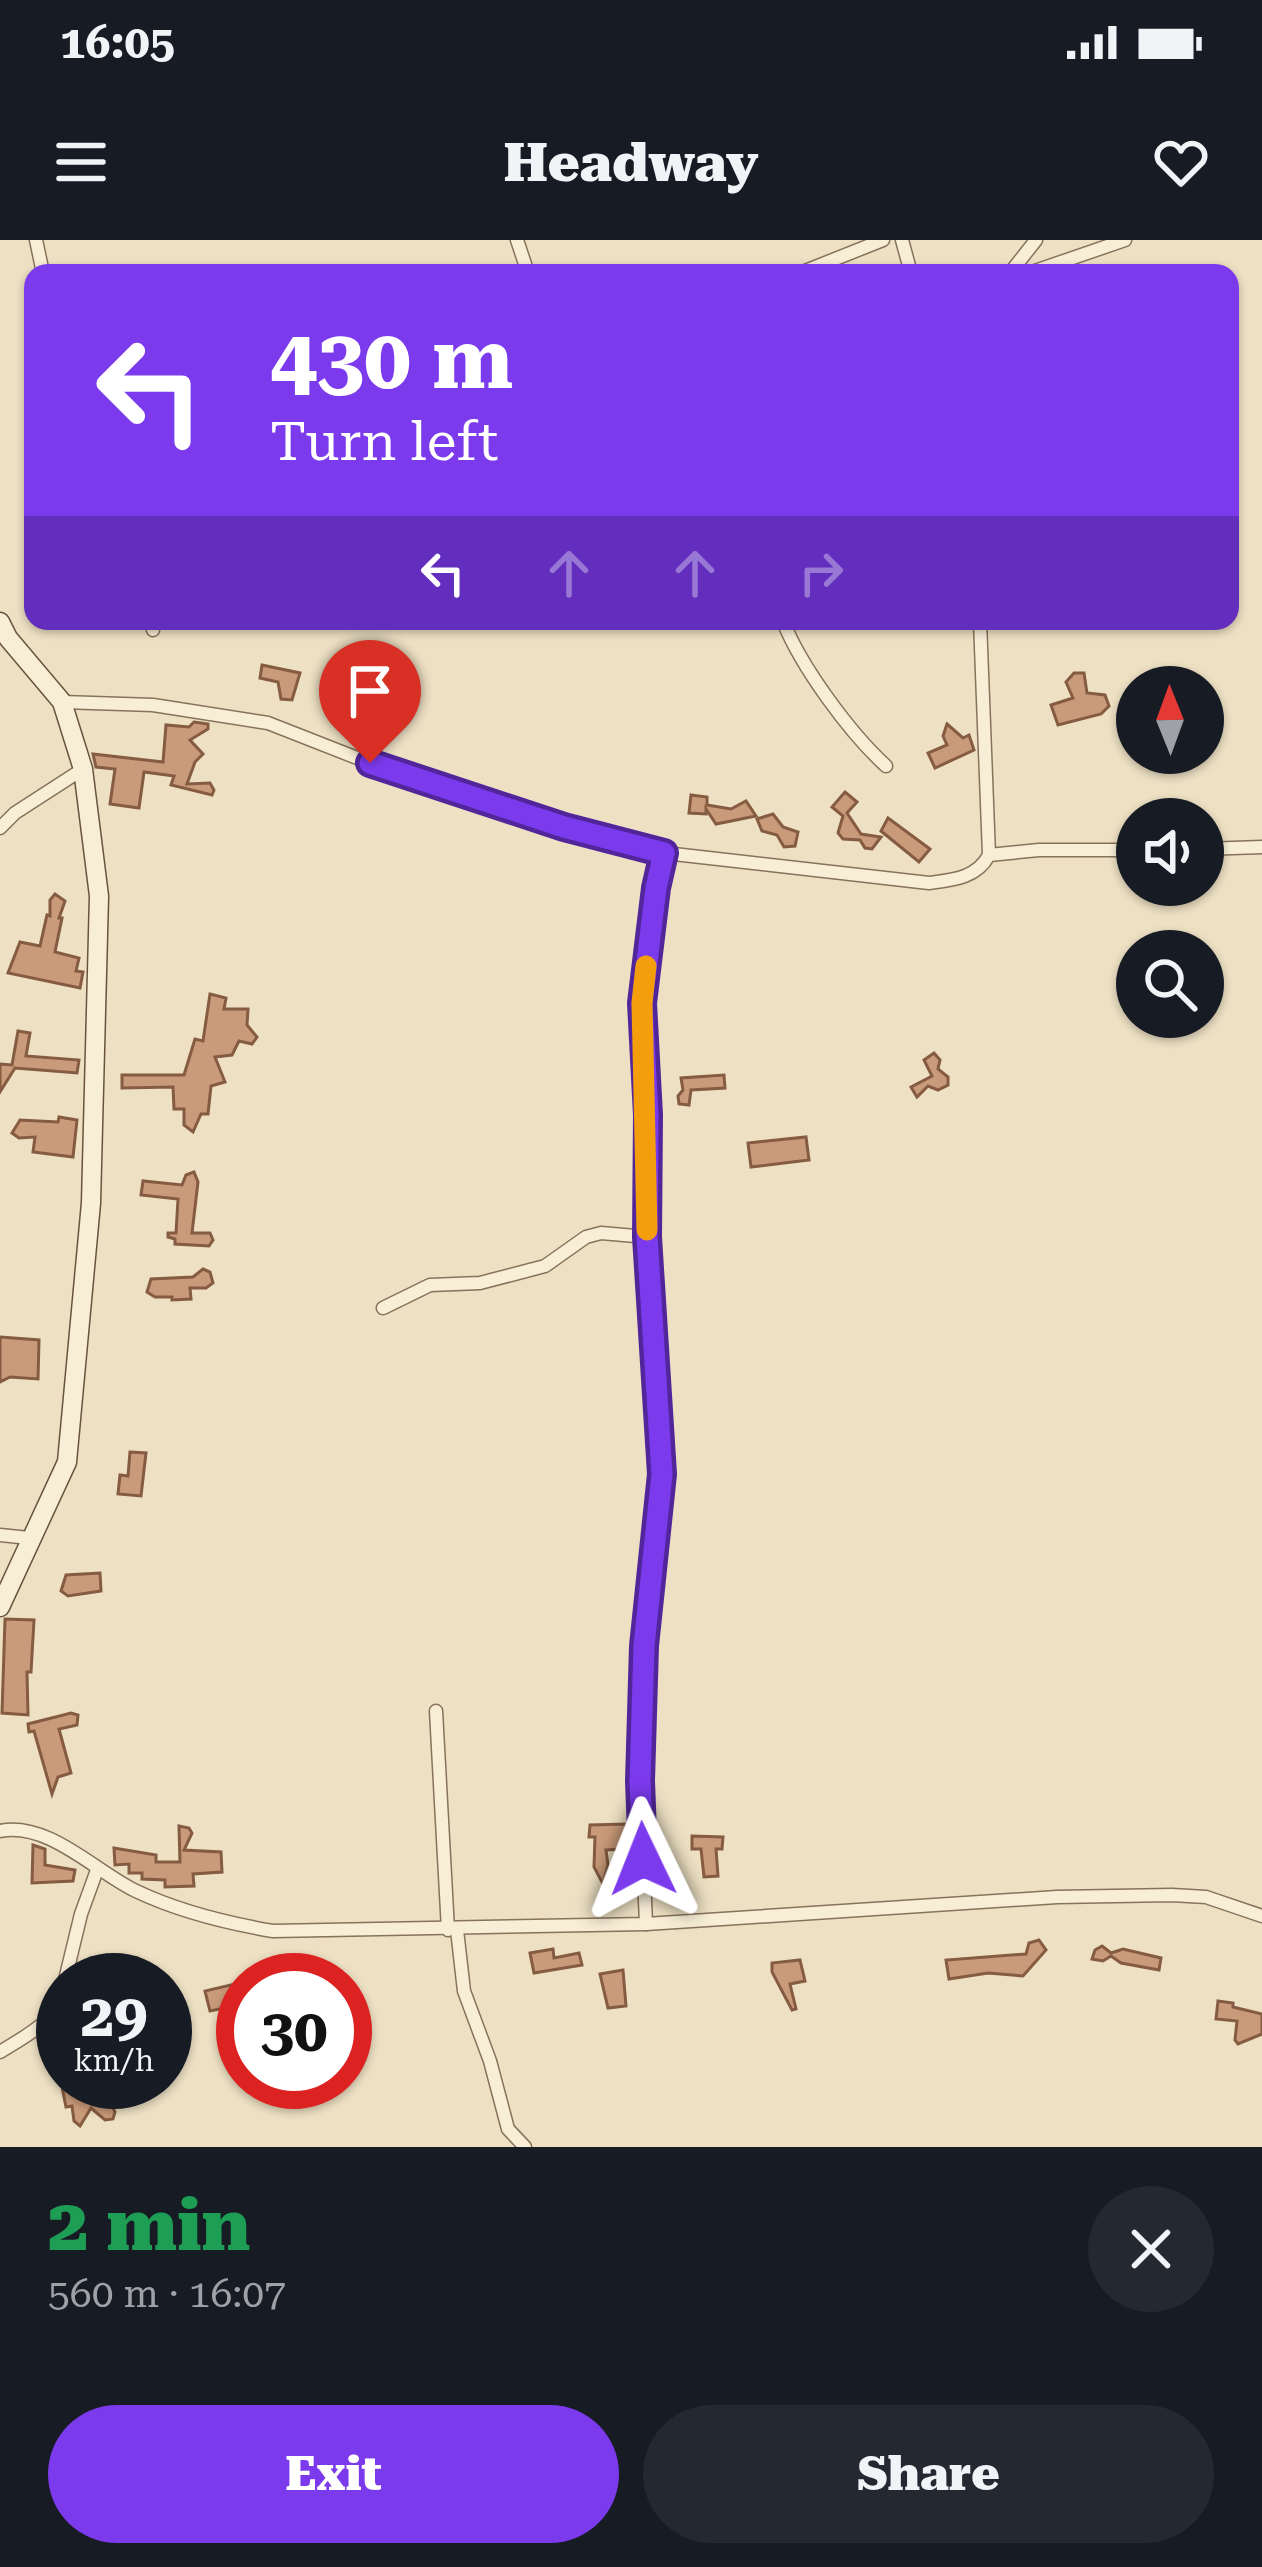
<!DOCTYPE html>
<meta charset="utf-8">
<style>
:root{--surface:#171b24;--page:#242831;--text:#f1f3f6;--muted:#9ea1a6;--accent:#7c3aed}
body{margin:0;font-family:"Roboto Serif",serif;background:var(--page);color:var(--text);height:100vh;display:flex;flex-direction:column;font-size:45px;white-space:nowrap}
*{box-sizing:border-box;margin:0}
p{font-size:39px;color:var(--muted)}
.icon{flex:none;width:66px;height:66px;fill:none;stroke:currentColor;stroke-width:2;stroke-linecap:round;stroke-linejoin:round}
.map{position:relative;height:1907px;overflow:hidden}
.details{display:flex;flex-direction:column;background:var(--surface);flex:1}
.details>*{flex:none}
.banner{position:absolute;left:24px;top:24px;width:1215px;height:366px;border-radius:24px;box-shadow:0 3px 9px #0004;background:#7c3aed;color:#fff;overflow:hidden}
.needle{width:78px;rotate:359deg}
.buttons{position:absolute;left:1116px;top:426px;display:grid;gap:24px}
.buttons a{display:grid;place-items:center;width:108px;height:108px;border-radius:50%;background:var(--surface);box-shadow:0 3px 9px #0004;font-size:60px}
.speed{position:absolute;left:36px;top:1713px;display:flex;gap:24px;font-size:60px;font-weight:700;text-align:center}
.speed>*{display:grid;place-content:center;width:156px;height:156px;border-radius:50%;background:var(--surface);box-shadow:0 3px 9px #0004;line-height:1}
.speed small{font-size:30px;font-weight:400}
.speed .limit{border:18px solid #d22;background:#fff;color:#111}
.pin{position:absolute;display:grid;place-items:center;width:102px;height:102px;color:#fff;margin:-123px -51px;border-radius:50% 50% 50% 0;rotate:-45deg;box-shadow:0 0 12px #0007}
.pin .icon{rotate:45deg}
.me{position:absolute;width:132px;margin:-66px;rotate:358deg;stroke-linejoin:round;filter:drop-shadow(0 0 9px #0008)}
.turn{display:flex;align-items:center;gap:42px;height:252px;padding:0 48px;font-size:54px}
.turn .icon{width:156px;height:156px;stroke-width:2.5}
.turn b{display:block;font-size:84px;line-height:102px}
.lanes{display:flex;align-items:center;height:114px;padding:0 48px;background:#0003;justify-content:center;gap:60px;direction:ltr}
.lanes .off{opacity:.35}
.round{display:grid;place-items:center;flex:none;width:126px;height:126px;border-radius:63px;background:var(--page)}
.summary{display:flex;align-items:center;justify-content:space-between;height:204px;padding:0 48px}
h1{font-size:72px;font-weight:800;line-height:90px;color:#1e9e55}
.primary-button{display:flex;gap:24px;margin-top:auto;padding:24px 48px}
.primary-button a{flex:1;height:138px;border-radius:72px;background:var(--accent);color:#fff;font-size:48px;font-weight:800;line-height:138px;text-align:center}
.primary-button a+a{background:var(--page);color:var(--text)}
.status{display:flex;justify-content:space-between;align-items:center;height:84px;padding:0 60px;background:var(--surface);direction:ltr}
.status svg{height:33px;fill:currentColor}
header{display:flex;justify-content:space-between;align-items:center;height:156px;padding:0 48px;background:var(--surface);font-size:54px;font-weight:800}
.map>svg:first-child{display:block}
.building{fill:#ca9b7a;stroke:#855b41;stroke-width:3}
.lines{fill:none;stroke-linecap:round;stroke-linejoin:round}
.street-casing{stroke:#87725b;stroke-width:15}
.secondary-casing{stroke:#69533e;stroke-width:21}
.street{stroke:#f8eed6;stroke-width:12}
.secondary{stroke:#f8eed6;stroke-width:18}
.route-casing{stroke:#51269a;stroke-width:30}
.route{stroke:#7c3aed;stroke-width:21}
.slow{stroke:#f59e0b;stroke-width:21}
</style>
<div class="status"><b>16:05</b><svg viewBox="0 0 49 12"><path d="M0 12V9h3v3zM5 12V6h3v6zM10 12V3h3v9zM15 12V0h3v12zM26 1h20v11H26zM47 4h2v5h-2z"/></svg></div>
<header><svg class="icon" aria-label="menu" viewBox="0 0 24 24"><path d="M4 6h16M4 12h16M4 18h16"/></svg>Headway<svg class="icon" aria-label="heart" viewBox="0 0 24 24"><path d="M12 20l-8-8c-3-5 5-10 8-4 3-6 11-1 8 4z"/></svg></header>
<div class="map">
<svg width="1262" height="1907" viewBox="0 0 1262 1907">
<rect width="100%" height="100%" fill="#ede0c3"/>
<!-- building -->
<g class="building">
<polygon points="262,425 300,433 292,460 281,459 278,442 260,438"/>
<polygon points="1074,433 1084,433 1087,453 1105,455 1109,466 1101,474 1058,485 1051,465 1073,458 1066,442"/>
<polygon points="194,482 208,484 208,489 190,500 203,514 195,522 187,544 210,543 214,550 212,555 171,545 174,536 144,532 139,568 110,564 115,529 96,527 93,514 163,522 166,485 189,487"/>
<polygon points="947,484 963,498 969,495 974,510 935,528 928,513 947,505 943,496"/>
<polygon points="845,552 857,562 847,573 861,594 881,597 872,609 865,608 860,600 843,599 838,593 843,576 832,567"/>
<polygon points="691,555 707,557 707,565 731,569 746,561 756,576 716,584 706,569 706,574 689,573"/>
<polygon points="773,574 783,587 798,592 795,606 784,607 777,595 762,591 757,579"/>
<polygon points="888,578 930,609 919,622 881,591"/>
<polygon points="55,654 65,661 59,678 62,678 55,712 79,718 76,731 83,732 80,748 8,733 20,702 40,706 47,675 50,676 50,660"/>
<polygon points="210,754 226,758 224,769 248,769 247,785 257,797 252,804 239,801 232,815 215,817 225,842 211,846 208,874 201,874 193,892 184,885 184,869 174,869 173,847 122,848 122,835 184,835 195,799 203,801"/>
<polygon points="18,791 30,793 26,816 79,820 77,833 15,828 0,852 0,824 12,825"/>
<polygon points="934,813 940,820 938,829 948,837 948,845 938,850 928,846 917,857 911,847 932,836 924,820"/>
<polygon points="724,835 725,848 691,850 689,865 679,864 678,856 683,850 681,838"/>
<polygon points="59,877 77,880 73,917 33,912 35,897 19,898 12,893 20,880 58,882"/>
<polygon points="806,897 809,920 751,927 748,903"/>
<polygon points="194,932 198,942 192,993 210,993 213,1000 209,1006 175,1004 175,999 168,997 168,993 176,993 178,959 141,955 143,941 182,945 186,935"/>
<polygon points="203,1029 210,1032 213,1043 206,1048 190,1048 191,1059 172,1060 172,1057 155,1057 147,1052 151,1039 193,1037"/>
<polygon points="0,1097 39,1100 38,1139 10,1137 0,1142"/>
<polygon points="130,1212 146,1213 141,1256 118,1254 120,1235 128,1236"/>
<polygon points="100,1333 101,1351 68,1356 61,1351 66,1335"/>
<polygon points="5,1379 34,1380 31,1432 27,1432 28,1475 2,1473"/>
<polygon points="71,1473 78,1475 77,1485 59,1489 71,1533 58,1537 52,1554 34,1491 29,1492 28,1484"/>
<polygon points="626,1584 626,1609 606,1610 608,1625 603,1644 594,1627 595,1597 589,1597 590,1585"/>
<polygon points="179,1586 189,1588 192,1593 184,1610 221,1612 222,1632 193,1634 194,1646 165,1647 165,1640 142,1639 142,1633 129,1633 129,1624 115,1625 114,1608 156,1615 156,1622 180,1622"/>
<polygon points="692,1596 723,1597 722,1609 716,1609 718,1636 704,1637 701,1609 692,1609"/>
<polygon points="33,1605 45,1609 45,1625 75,1630 73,1641 32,1643"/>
<polygon points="1039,1700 1046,1710 1023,1736 988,1733 949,1739 946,1720 1026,1714 1029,1703"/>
<polygon points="1102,1706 1111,1713 1123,1709 1161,1718 1159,1730 1121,1723 1111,1716 1103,1721 1092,1719 1095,1710"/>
<polygon points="553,1709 554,1718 579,1713 582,1725 534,1733 530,1713"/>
<polygon points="800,1720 805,1741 790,1744 796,1769 792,1770 772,1732 772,1723"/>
<polygon points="623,1730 626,1766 608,1768 600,1734"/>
<polygon points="239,1743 243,1764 210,1771 205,1751"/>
<polygon points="1218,1761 1233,1763 1233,1767 1262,1774 1262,1794 1238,1804 1235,1800 1237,1781 1216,1779"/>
<polygon points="81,1842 136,1842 137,1846 106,1854 115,1872 113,1879 105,1880 91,1868 80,1886 74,1881 72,1866 66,1867 62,1847"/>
</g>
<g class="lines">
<defs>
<g id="street">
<polyline points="36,0 43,33"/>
<polyline points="517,0 528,33"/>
<polyline points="902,0 911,33"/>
<polyline points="800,33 883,0"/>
<polyline points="1010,33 1036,0"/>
<polyline points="1029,33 1125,0"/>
<polyline points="151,381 153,390"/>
<path d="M 783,381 C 801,427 850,493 886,526"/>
<polyline points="980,381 989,615"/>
<path d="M 62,462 L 153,465 L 268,483 L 370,523 L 564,587 L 665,613 L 929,643 C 953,640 977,638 989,615 L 1039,610 L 1137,610"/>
<polyline points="0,588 15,573 83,529"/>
<polyline points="1203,609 1262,607"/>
<polyline points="383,1068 430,1045 480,1043 545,1026 586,997 601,993 647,997"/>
<polyline points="0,1295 29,1298"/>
<polyline points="436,1471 448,1690"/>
<path d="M 0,1591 C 48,1581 96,1632 136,1651 C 180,1672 226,1683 273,1691 L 646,1684 L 1057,1657 L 1172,1655 L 1206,1657 L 1262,1676"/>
<polyline points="646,1684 640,1541 644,1406 662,1234 647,997 648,876 642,763 656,648 665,613"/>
<polyline points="457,1690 464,1751 490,1821 508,1889 525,1907"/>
<polyline points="65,1740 81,1674 97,1630"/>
<path d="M 0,1812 C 24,1797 53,1783 63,1755"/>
</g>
<polyline id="secondary" points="0,382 8,398 62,462 83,529 99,656 91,963 67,1222 0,1367"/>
</defs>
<!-- street casing -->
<use href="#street" class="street-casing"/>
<!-- secondary casing -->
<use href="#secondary" class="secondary-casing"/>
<!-- street -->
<use href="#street" class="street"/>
<!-- secondary -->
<use href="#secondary" class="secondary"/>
</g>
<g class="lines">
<defs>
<polyline id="route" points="370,523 564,587 664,613 656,648 642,763 648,875 647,997 662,1234 644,1406 640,1541 643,1619"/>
</defs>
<!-- route casing -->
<use href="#route" class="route-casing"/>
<!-- route -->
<use href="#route" class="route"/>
<!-- slow -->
<polyline class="slow" points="646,726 642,763 647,990"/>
</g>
</svg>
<div class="buttons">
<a><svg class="needle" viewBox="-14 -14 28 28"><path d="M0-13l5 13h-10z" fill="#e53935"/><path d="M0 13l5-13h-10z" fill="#9ea1a6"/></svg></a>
<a><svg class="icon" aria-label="sound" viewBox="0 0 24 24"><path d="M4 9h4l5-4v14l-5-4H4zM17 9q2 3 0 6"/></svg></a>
<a><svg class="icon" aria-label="search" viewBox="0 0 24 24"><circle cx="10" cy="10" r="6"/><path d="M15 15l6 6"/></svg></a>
</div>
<div class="speed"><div>29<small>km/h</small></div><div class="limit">30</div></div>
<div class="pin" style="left:370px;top:523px;background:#d93025"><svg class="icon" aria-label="arrive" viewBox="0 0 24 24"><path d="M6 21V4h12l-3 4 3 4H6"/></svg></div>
<svg class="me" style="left:643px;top:1619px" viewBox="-20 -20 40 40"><path d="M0-17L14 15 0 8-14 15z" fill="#7c3aed" stroke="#fff" stroke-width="4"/></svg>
<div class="banner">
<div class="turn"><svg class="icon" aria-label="left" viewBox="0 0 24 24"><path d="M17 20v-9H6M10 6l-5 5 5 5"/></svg><div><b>430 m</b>Turn left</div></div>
<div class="lanes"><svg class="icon" aria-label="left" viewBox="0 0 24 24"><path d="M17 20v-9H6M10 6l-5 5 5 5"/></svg><svg class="icon off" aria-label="ahead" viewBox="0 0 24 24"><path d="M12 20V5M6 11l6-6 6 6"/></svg><svg class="icon off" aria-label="ahead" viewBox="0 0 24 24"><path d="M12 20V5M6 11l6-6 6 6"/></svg><svg class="icon off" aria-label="right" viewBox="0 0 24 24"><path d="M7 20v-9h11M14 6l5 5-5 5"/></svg></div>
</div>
</div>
<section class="details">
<div class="summary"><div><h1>2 min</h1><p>560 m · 16:07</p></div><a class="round"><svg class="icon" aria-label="close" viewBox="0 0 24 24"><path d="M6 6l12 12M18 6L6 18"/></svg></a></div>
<div class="primary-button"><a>Exit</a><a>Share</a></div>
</section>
